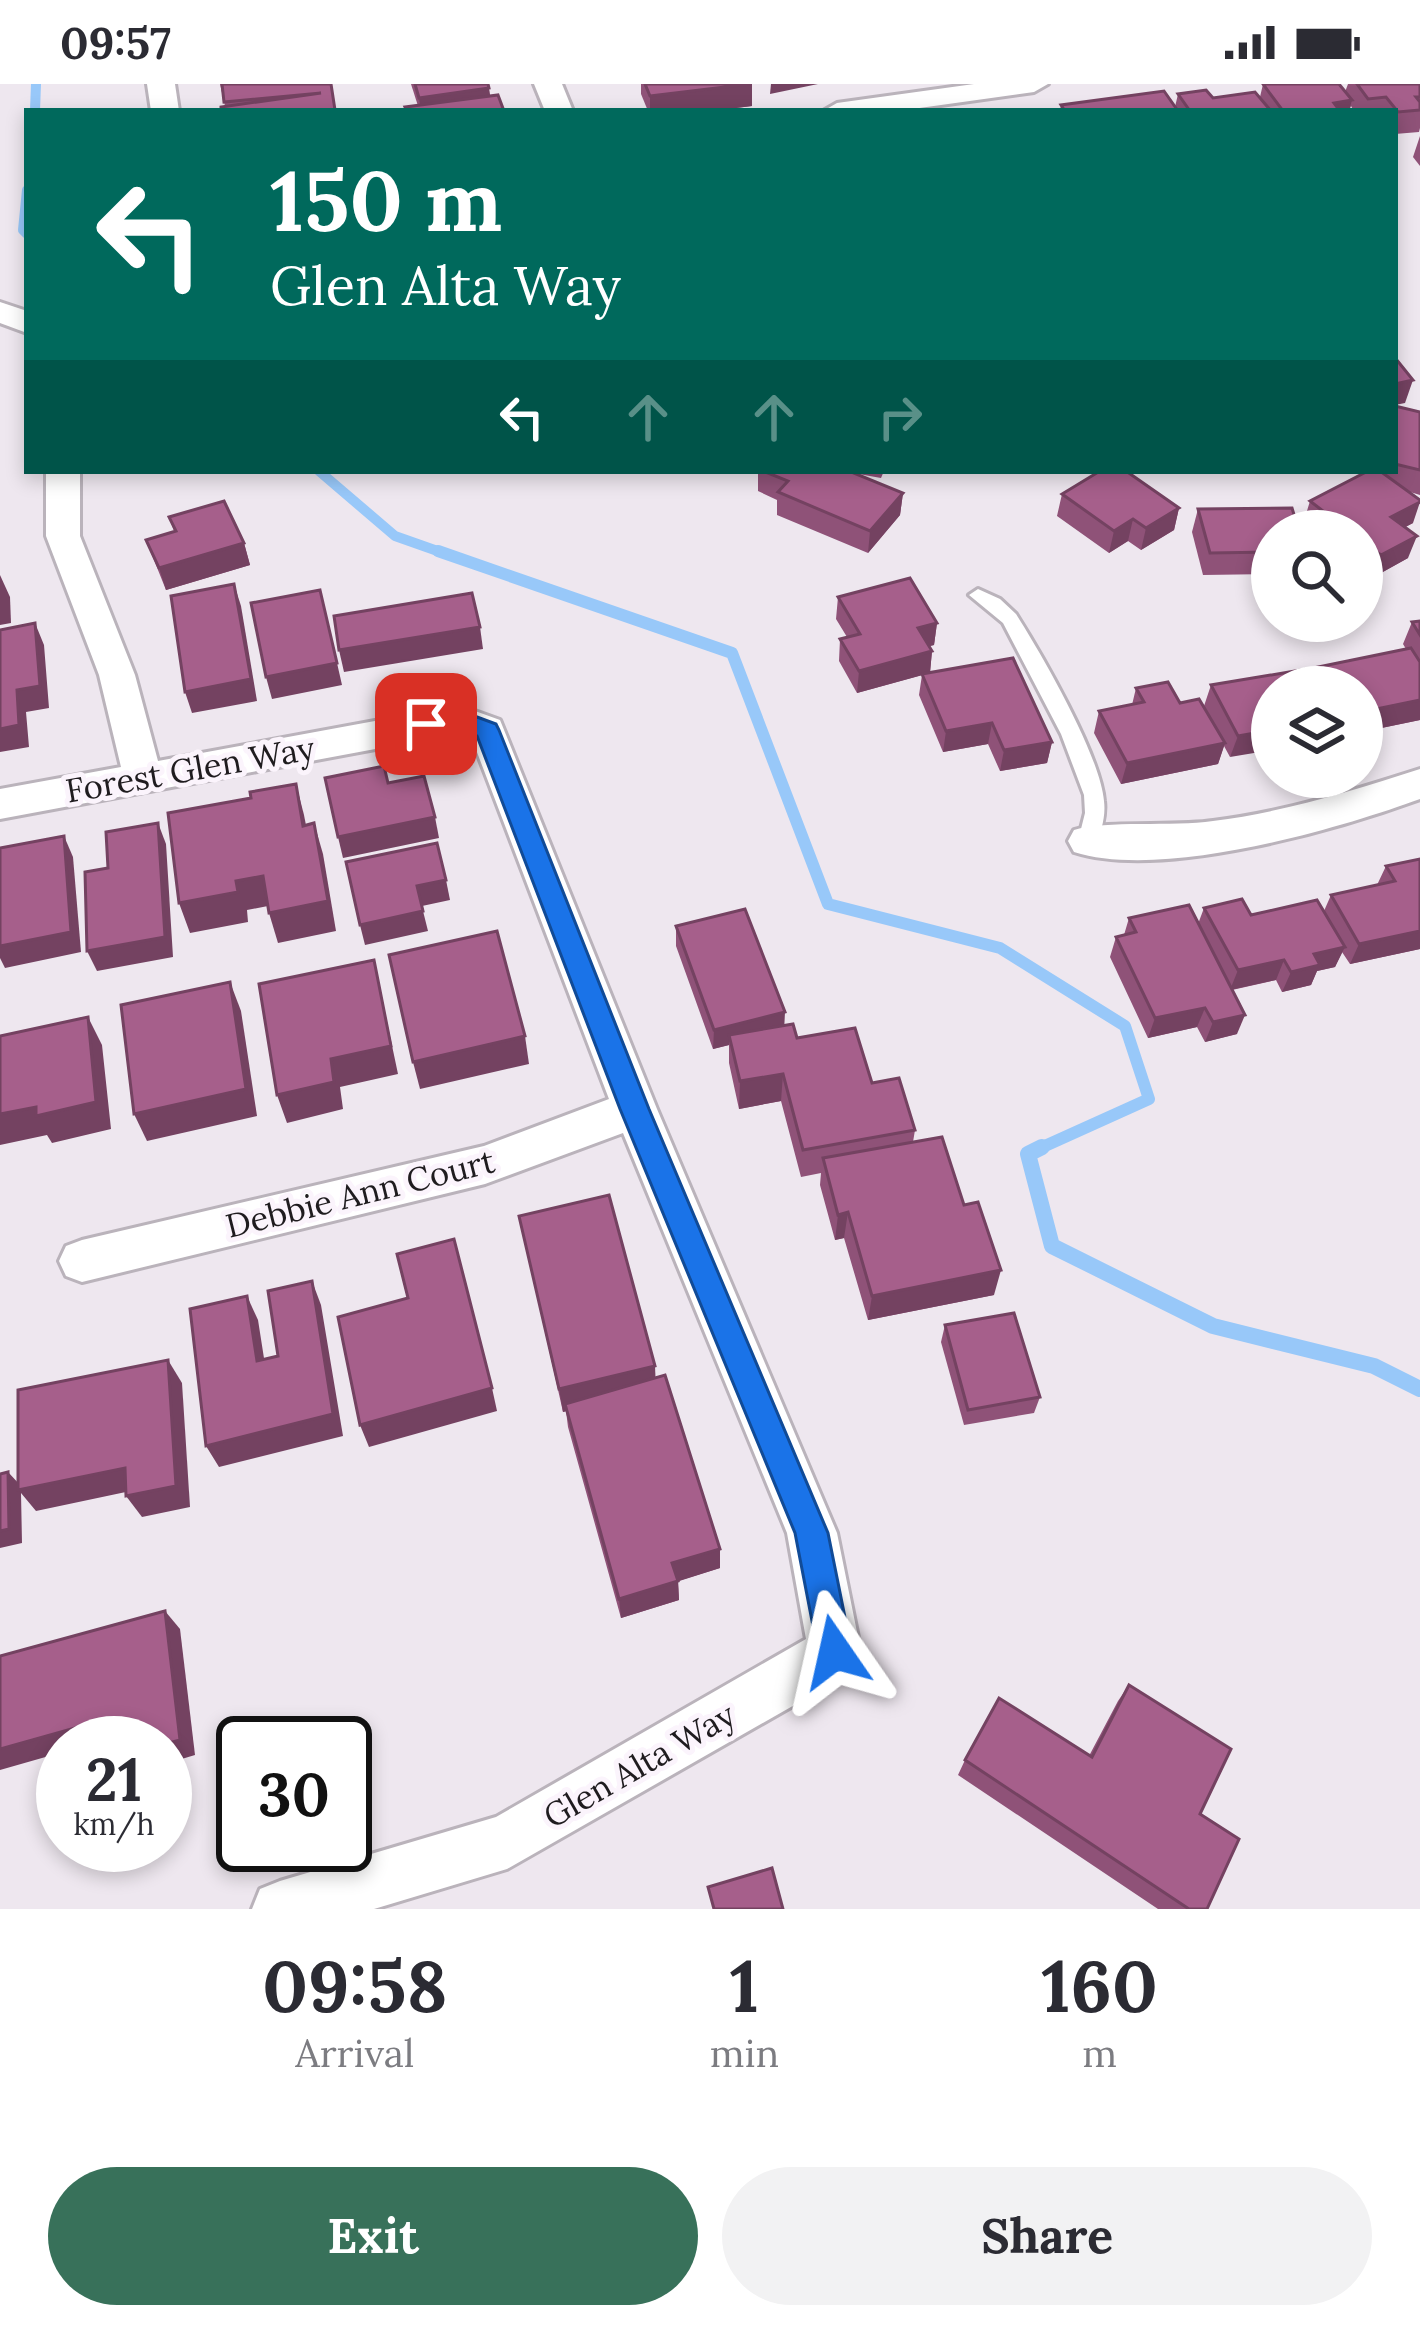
<!DOCTYPE html>
<style>
:root{--surface:#fff;--page:#f2f2f3;--text:#2b2b33;--muted:#7c7c81;--accent:#38715a}
body{margin:0;font-family:Lora,serif;background:var(--page);color:var(--text);height:100vh;display:flex;flex-direction:column;font-size:45px;white-space:nowrap}
*{box-sizing:border-box;margin:0}
p{font-size:39px;color:var(--muted)}
.icon{flex:none;width:66px;height:66px;fill:none;stroke:currentColor;stroke-width:2;stroke-linecap:round;stroke-linejoin:round}
.map{position:relative;height:1825px;overflow:hidden}
.panel{display:flex;flex-direction:column;background:var(--surface);flex:1}
.panel>*{flex:none}
.hud{position:absolute;left:24px;top:24px;width:1374px;height:366px;border-radius:0px;box-shadow:0 6px 18px #0003;background:#00695c;color:#fff;overflow:hidden}
.controls{position:absolute;left:1251px;top:426px;display:grid;gap:24px}
.controls a{display:grid;place-items:center;width:132px;height:132px;border-radius:50%;background:var(--surface);box-shadow:0 6px 18px #0003;font-size:60px}
.speed{position:absolute;left:36px;top:1632px;display:flex;gap:24px;font-size:60px;font-weight:700;text-align:center}
.speed>*{display:grid;place-content:center;width:156px;height:156px;border-radius:50%;background:var(--surface);box-shadow:0 6px 18px #0003;line-height:1}
.speed small{font-size:30px;font-weight:400}
.speed .limit{border:6px solid #111;border-radius:18px;background:#fff;color:#111}
.pin{position:absolute;display:grid;place-items:center;width:102px;height:102px;color:#fff;margin:-51px;border-radius:24px;box-shadow:0 6px 18px #0006}
.me{position:absolute;width:132px;margin:-66px;rotate:349deg;stroke-linejoin:round;filter:drop-shadow(0 0 9px #0008)}
.turn{display:flex;align-items:center;gap:42px;height:252px;padding:0 48px;font-size:54px}
.turn .icon{width:156px;height:156px;stroke-width:2.5}
.turn b{display:block;font-size:84px;line-height:102px}
.lanes{display:flex;align-items:center;height:114px;padding:0 48px;background:#0003;justify-content:center;gap:60px;direction:ltr}
.lanes .off{opacity:.35}
.eta{display:flex;justify-content:space-evenly;align-items:center;height:204px;text-align:center}
.eta b{font-size:72px;font-weight:700;line-height:84px}
.button{display:flex;gap:24px;margin-top:auto;padding:24px 48px}
.button a{flex:1;height:138px;border-radius:72px;background:var(--accent);color:#fff;font-size:48px;font-weight:700;line-height:138px;text-align:center}
.button a+a{background:var(--page);color:var(--text)}
.status{display:flex;justify-content:space-between;align-items:center;height:84px;padding:0 60px;background:var(--surface);direction:ltr}
.status svg{height:33px;fill:currentColor}
.map>svg:first-child{display:block}
.lines{fill:none;stroke-linecap:round;stroke-linejoin:round}
.stream-far2{stroke:#98c8f9;stroke-width:10}
.stream-far1{stroke:#98c8f9;stroke-width:12}
.stream{stroke:#98c8f9;stroke-width:16}
.lane-casing{stroke:#bab3bb;stroke-width:6}
.street-casing{stroke:#bab3bb;stroke-width:6}
.lane{fill:#fff;fill-rule:evenodd}
.street{fill:#fff;fill-rule:evenodd}
.wall{fill:#8f5278}
.shaded-wall{fill:#744261}
.building{fill:#a65f8b;stroke:#744261;stroke-width:3}
.route{fill:#1a73e8;stroke:#114b97;stroke-width:3}
.labels{text-anchor:middle;stroke-width:10;stroke-linejoin:round;paint-order:stroke}
.street-label{font-size:33px;fill:#1f1c1f;stroke:#fbf4fc}
</style>
<div class="status"><b>09:57</b><svg viewBox="0 0 49 12"><path d="M0 12V9h3v3zM5 12V6h3v6zM10 12V3h3v9zM15 12V0h3v12zM26 1h20v11H26zM47 4h2v5h-2z"/></svg></div>
<div class="map">
<svg width="1420" height="1825" viewBox="0 0 1420 1825">
<rect width="100%" height="100%" fill="#eee7ef"/>
<g class="lines">
<!-- stream-far2 -->
<g class="stream-far2">
<polyline points="35,27 36,0"/>
<polyline points="27,106 23,146 27,150"/>
<polyline points="319,387 395,452 446,470"/>
</g>
<!-- stream-far1 -->
<polyline class="stream-far1" points="438,467 732,569 828,820 1000,864 1125,942 1149,1015 1036,1066"/>
<!-- stream -->
<polyline class="stream" points="1042,1063 1028,1070 1052,1162 1213,1242 1374,1282 1420,1305"/>
<defs>
<path id="lane" d="M 978,505 L 1000,515 L 1016,530 C 1042,571 1100,671 1104,717 C 1106,733 1101,748 1095,762 L 1088,765 L 1078,757 L 1085,729 L 1084,711 L 1061,650 L 1003,539 L 969,511 Z"/>
<g id="street">
<polygon points="147,0 175,0 179,27 151,27"/>
<polygon points="534,0 562,0 573,27 545,27"/>
<polygon points="974,0 1048,0 1034,8 898,27 823,27 837,19"/>
<polygon points="0,218 27,227 27,249 0,239"/>
<polygon points="46,387 80,387 80,452 135,591 158,677 402,632 450,618 500,636 657,1025 837,1449 861,1568 854,1587 507,1785 374,1825 252,1825 260,1805 280,1797 496,1733 806,1555 787,1449 623,1049 485,1100 82,1198 66,1192 59,1177 66,1162 82,1156 484,1062 609,1015 472,655 448,646 402,660 0,735 0,705 121,683 99,591 46,452"/>
<path d="M 1420,685 L 1420,715 C 1335,746 1162,796 1074,768 L 1068,757 L 1074,746 C 1106,736 1173,743 1213,737 C 1285,728 1351,707 1420,685 Z"/>
</g>
</defs>
<!-- lane casing -->
<use href="#lane" class="lane-casing"/>
<!-- street casing -->
<use href="#street" class="street-casing"/>
<!-- lane -->
<use href="#lane" class="lane"/>
<!-- street -->
<use href="#street" class="street"/>
</g>
<!-- wall -->
<g class="wall">
<polygon points="220,0 331,0 335,27 225,22"/>
<polygon points="411,0 488,0 490,12 418,22"/>
<polygon points="641,0 752,0 752,22 712,27 648,27 641,10"/>
<polygon points="1263,0 1345,8 1348,0 1420,0 1420,44 1419,48 1395,50 1395,27 1354,27 1351,22 1349,27 1060,27 1061,21 1175,23 1178,10 1213,14 1260,13"/>
<polygon points="1420,52 1420,82 1413,73"/>
<polygon points="1395,322 1420,328 1420,411 1410,408 1413,439 1405,443 1408,474 1372,494 1362,486 1362,447 1312,447 1303,440 1310,417 1368,387 1395,387"/>
<polygon points="758,387 884,387 881,394 853,389 903,409 900,431 868,469 777,431 777,416 758,407"/>
<polygon points="1062,410 1179,424 1174,446 1141,466 1128,457 1109,469 1057,432"/>
<polygon points="1198,425 1272,447 1272,490 1203,491 1192,448"/>
<polygon points="169,433 244,459 250,481 166,506 146,456 174,447"/>
<polygon points="838,513 937,539 934,561 929,562 932,567 930,588 1052,658 1047,679 1000,687 988,660 943,668 919,611 922,591 857,609 839,577 840,555 847,553 836,535"/>
<polygon points="1420,537 1420,636 1362,648 1362,603 1272,603 1230,673 1224,662 1218,680 1121,700 1094,649 1099,627 1132,621 1136,604 1180,619 1204,622 1211,601 1313,596 1318,583 1406,565 1403,560 1412,538"/>
<polygon points="1420,775 1420,865 1350,880 1342,868 1335,883 1317,887 1311,901 1282,908 1276,896 1232,906 1237,950 1205,958 1197,943 1148,954 1110,873 1116,853 1124,851 1129,834 1198,840 1204,824 1251,831 1324,827 1331,811 1377,801 1386,782"/>
<polygon points="676,842 797,954 872,999 915,1046 913,1058 994,1211 868,1236 844,1154 835,1156 820,1101 821,1089 801,1093 781,1017 739,1025 729,979 729,961 713,965 676,862"/>
<polygon points="519,1132 655,1294 720,1484 678,1497 679,1516 621,1534 568,1343 566,1327 563,1328"/>
<polygon points="945,1241 1040,1313 1034,1329 964,1341 941,1258"/>
<polygon points="1129,1601 1200,1730 1207,1825 1158,1825 958,1691 965,1676 1089,1672 1118,1617"/>
</g>
<!-- shaded-wall -->
<g class="shaded-wall">
<polygon points="752,0 752,22 712,27 650,27 650,12"/>
<polygon points="771,0 818,0 770,10"/>
<polygon points="489,4 492,27 421,27 419,14"/>
<polygon points="1352,16 1349,27 1332,27 1334,19"/>
<polygon points="1413,296 1405,319 1395,321 1395,300"/>
<polygon points="903,409 900,431 868,469 870,447"/>
<polygon points="1420,418 1413,439 1383,455 1391,433"/>
<polygon points="1179,424 1174,446 1141,466 1146,444"/>
<polygon points="1133,435 1128,457 1109,469 1114,447"/>
<polygon points="1417,452 1408,474 1372,494 1381,471"/>
<polygon points="244,459 250,481 166,506 159,484"/>
<polygon points="0,491 10,513 11,539 0,541"/>
<polygon points="234,500 241,522 257,617 192,629 185,608"/>
<polygon points="35,539 44,561 49,624 26,628 29,663 0,668 0,645 17,606"/>
<polygon points="937,539 934,561 915,566 918,544"/>
<polygon points="480,543 483,565 344,588 339,566"/>
<polygon points="932,567 930,589 857,609 859,587"/>
<polygon points="337,579 342,601 272,615 266,593"/>
<polygon points="1420,616 1420,636 1362,648 1362,628"/>
<polygon points="992,639 988,660 943,668 946,647"/>
<polygon points="1272,646 1272,666 1230,673 1238,652"/>
<polygon points="1052,658 1047,679 1000,687 1004,666"/>
<polygon points="1225,659 1218,680 1121,700 1127,679"/>
<polygon points="296,700 304,731 312,772 303,742"/>
<polygon points="435,733 439,754 343,774 338,753"/>
<polygon points="158,739 166,760 173,873 97,887 87,867"/>
<polygon points="314,739 323,770 336,847 278,859 269,829"/>
<polygon points="64,752 73,773 81,868 5,884 0,874 0,862"/>
<polygon points="263,792 273,821 247,826 248,838 190,849 179,819 236,797"/>
<polygon points="446,796 450,816 422,822 417,802"/>
<polygon points="423,827 428,847 365,861 360,841"/>
<polygon points="1420,847 1420,865 1350,880 1359,860"/>
<polygon points="1345,863 1335,883 1317,887 1311,901 1282,908 1291,888 1314,870"/>
<polygon points="374,876 398,990 340,1003 343,1025 287,1039 277,1011 331,975"/>
<polygon points="1284,876 1276,896 1230,906 1238,886"/>
<polygon points="230,898 241,927 257,1032 147,1057 134,1030"/>
<polygon points="1205,924 1197,943 1148,954 1155,934"/>
<polygon points="785,928 784,948 729,951 729,961 713,965 714,946"/>
<polygon points="1245,931 1237,950 1205,958 1213,938"/>
<polygon points="88,933 102,961 111,1045 52,1059 47,1051 0,1061 0,1030"/>
<polygon points="525,952 529,980 420,1005 413,978"/>
<polygon points="783,990 781,1017 739,1025 740,997"/>
<polygon points="848,1128 844,1154 835,1156 838,1131"/>
<polygon points="1001,1186 994,1211 868,1236 872,1212"/>
<polygon points="312,1197 321,1221 343,1352 219,1383 206,1362 333,1330"/>
<polygon points="247,1212 258,1236 268,1300 257,1277"/>
<polygon points="168,1276 182,1299 190,1423 142,1433 126,1412"/>
<polygon points="655,1282 656,1305 563,1328 559,1305"/>
<polygon points="492,1304 497,1327 369,1363 360,1341"/>
<polygon points="125,1384 140,1405 36,1427 21,1409 22,1459 0,1464 0,1447 8,1388 21,1402"/>
<polygon points="720,1465 720,1484 673,1499 672,1479"/>
<polygon points="678,1497 679,1516 621,1534 619,1515"/>
<polygon points="165,1527 180,1545 195,1671 165,1680"/>
<polygon points="93,1639 95,1659 63,1659 63,1668 0,1686 0,1665"/>
</g>
<!-- building -->
<g class="building">
<polygon points="222,0 331,0 335,26 221,27 221,23 321,9 224,18"/>
<polygon points="415,0 488,0 489,4 419,14"/>
<polygon points="645,0 750,0 650,12"/>
<polygon points="1263,0 1339,0 1352,16 1334,19 1340,27 1283,27"/>
<polygon points="1357,0 1420,0 1420,13 1416,13 1420,18 1420,26 1398,28 1386,13 1368,15"/>
<polygon points="1206,6 1213,14 1255,8 1271,27 1190,27 1178,10"/>
<polygon points="1164,7 1178,27 1065,27 1061,21"/>
<polygon points="498,11 504,27 407,27 405,23"/>
<polygon points="1396,275 1413,296 1395,300"/>
<polygon points="1395,322 1420,328 1420,386 1395,380"/>
<polygon points="763,387 849,387 903,409 870,447 778,408 788,397"/>
<polygon points="1100,387 1126,387 1179,424 1146,444 1133,435 1114,447 1062,410"/>
<polygon points="1368,387 1380,387 1420,416 1420,418 1391,433 1417,452 1381,471 1362,457 1362,447 1349,447 1310,417"/>
<polygon points="224,417 244,459 159,484 146,456 176,447 169,433"/>
<polygon points="1292,424 1299,447 1272,447 1272,468 1210,469 1198,425"/>
<polygon points="910,494 937,539 918,544 932,567 859,587 840,555 860,550 838,513"/>
<polygon points="234,500 251,595 185,608 171,512"/>
<polygon points="320,506 337,579 266,593 251,519"/>
<polygon points="472,509 480,543 339,566 334,532"/>
<polygon points="1420,537 1420,551 1412,538"/>
<polygon points="35,539 40,602 17,606 19,641 0,645 0,546"/>
<polygon points="1411,564 1420,578 1420,616 1362,628 1362,603 1331,603 1318,583"/>
<polygon points="1013,574 1052,658 1004,666 992,639 946,647 922,590"/>
<polygon points="1307,585 1317,603 1272,603 1272,646 1238,652 1211,601"/>
<polygon points="1168,598 1180,619 1199,615 1225,659 1127,679 1099,627 1144,618 1136,604"/>
<polygon points="384,682 388,699 424,692 435,733 338,753 325,694"/>
<polygon points="296,700 303,742 314,739 328,817 269,829 263,792 236,797 238,808 179,819 168,729 251,714 250,708"/>
<polygon points="158,739 165,853 87,867 85,788 108,784 106,748"/>
<polygon points="64,752 71,848 0,862 0,764"/>
<polygon points="437,759 446,796 417,802 423,827 360,841 346,778"/>
<polygon points="1420,775 1420,847 1359,860 1331,811 1395,797 1386,782"/>
<polygon points="1242,815 1251,831 1317,816 1345,863 1314,870 1320,881 1291,888 1284,876 1238,886 1204,824"/>
<polygon points="1189,821 1245,931 1213,938 1205,924 1155,934 1116,853 1136,848 1129,834"/>
<polygon points="745,825 785,928 714,946 676,842"/>
<polygon points="497,847 525,952 413,978 389,871"/>
<polygon points="374,876 391,962 331,975 334,998 277,1011 259,900"/>
<polygon points="230,898 246,1005 134,1030 121,921"/>
<polygon points="88,933 96,1018 36,1032 36,1023 0,1030 0,952"/>
<polygon points="793,940 797,954 855,944 872,999 899,994 915,1046 803,1066 783,990 740,997 729,951"/>
<polygon points="942,1053 964,1121 978,1118 1001,1186 872,1212 848,1128 838,1131 823,1074"/>
<polygon points="609,1111 655,1282 559,1305 519,1132"/>
<polygon points="454,1155 492,1304 360,1341 338,1233 408,1214 397,1170"/>
<polygon points="312,1197 333,1330 206,1362 190,1225 247,1212 257,1277 278,1272 268,1207"/>
<polygon points="1014,1229 1040,1313 968,1326 945,1241"/>
<polygon points="168,1276 176,1402 126,1412 125,1384 18,1406 18,1306"/>
<polygon points="665,1291 720,1465 672,1479 678,1497 619,1515 565,1320"/>
<polygon points="8,1388 9,1445 0,1447 0,1390"/>
<polygon points="165,1527 180,1656 165,1660 95,1659 93,1639 0,1665 0,1572"/>
<polygon points="1129,1601 1231,1665 1200,1730 1239,1755 1207,1825 1189,1825 965,1676 999,1614 1092,1673"/>
<polygon points="772,1784 783,1825 714,1825 708,1803"/>
</g>
<!-- route -->
<polygon class="route" points="450,623 496,640 499,646 649,1025 828,1449 852,1568 847,1580 835,1585 823,1580 818,1568 795,1449 620,1025 477,652 449,642 426,649 414,640 417,633"/>
<g class="labels">
<!-- street labels -->
<g class="street-label">
<text transform="translate(190 685) rotate(-10)" y="12">Forest Glen Way</text>
<text transform="translate(360 1109) rotate(-14)" y="12">Debbie Ann Court</text>
<text transform="translate(639 1681) rotate(-30)" y="12">Glen Alta Way</text>
</g>
</g>
</svg>
<div class="controls">
<a><svg class="icon" aria-label="search" viewBox="0 0 24 24"><circle cx="10" cy="10" r="6"/><path d="M15 15l6 6"/></svg></a>
<a><svg class="icon" aria-label="layers" viewBox="0 0 24 24"><path d="M12 4l9 5-9 5-9-5zM3 14l9 5 9-5"/></svg></a>
</div>
<div class="speed"><div>21<small>km/h</small></div><div class="limit">30</div></div>
<div class="pin" style="left:426px;top:640px;background:#d93025"><svg class="icon" aria-label="arrive" viewBox="0 0 24 24"><path d="M6 21V4h12l-3 4 3 4H6"/></svg></div>
<svg class="me" style="left:835px;top:1568px" viewBox="-20 -20 40 40"><path d="M0-17L14 15 0 8-14 15z" fill="#1a73e8" stroke="#fff" stroke-width="4"/></svg>
<div class="hud">
<div class="turn"><svg class="icon" aria-label="left" viewBox="0 0 24 24"><path d="M17 20v-9H6M10 6l-5 5 5 5"/></svg><div><b>150 m</b>Glen Alta Way</div></div>
<div class="lanes"><svg class="icon" aria-label="left" viewBox="0 0 24 24"><path d="M17 20v-9H6M10 6l-5 5 5 5"/></svg><svg class="icon off" aria-label="ahead" viewBox="0 0 24 24"><path d="M12 20V5M6 11l6-6 6 6"/></svg><svg class="icon off" aria-label="ahead" viewBox="0 0 24 24"><path d="M12 20V5M6 11l6-6 6 6"/></svg><svg class="icon off" aria-label="right" viewBox="0 0 24 24"><path d="M7 20v-9h11M14 6l5 5-5 5"/></svg></div>
</div>
</div>
<section class="panel">
<div class="eta">
<div><b>09:58</b><p>Arrival</p></div>
<div><b>1</b><p>min</p></div>
<div><b>160</b><p>m</p></div>
</div>
<div class="button"><a>Exit</a><a>Share</a></div>
</section>
